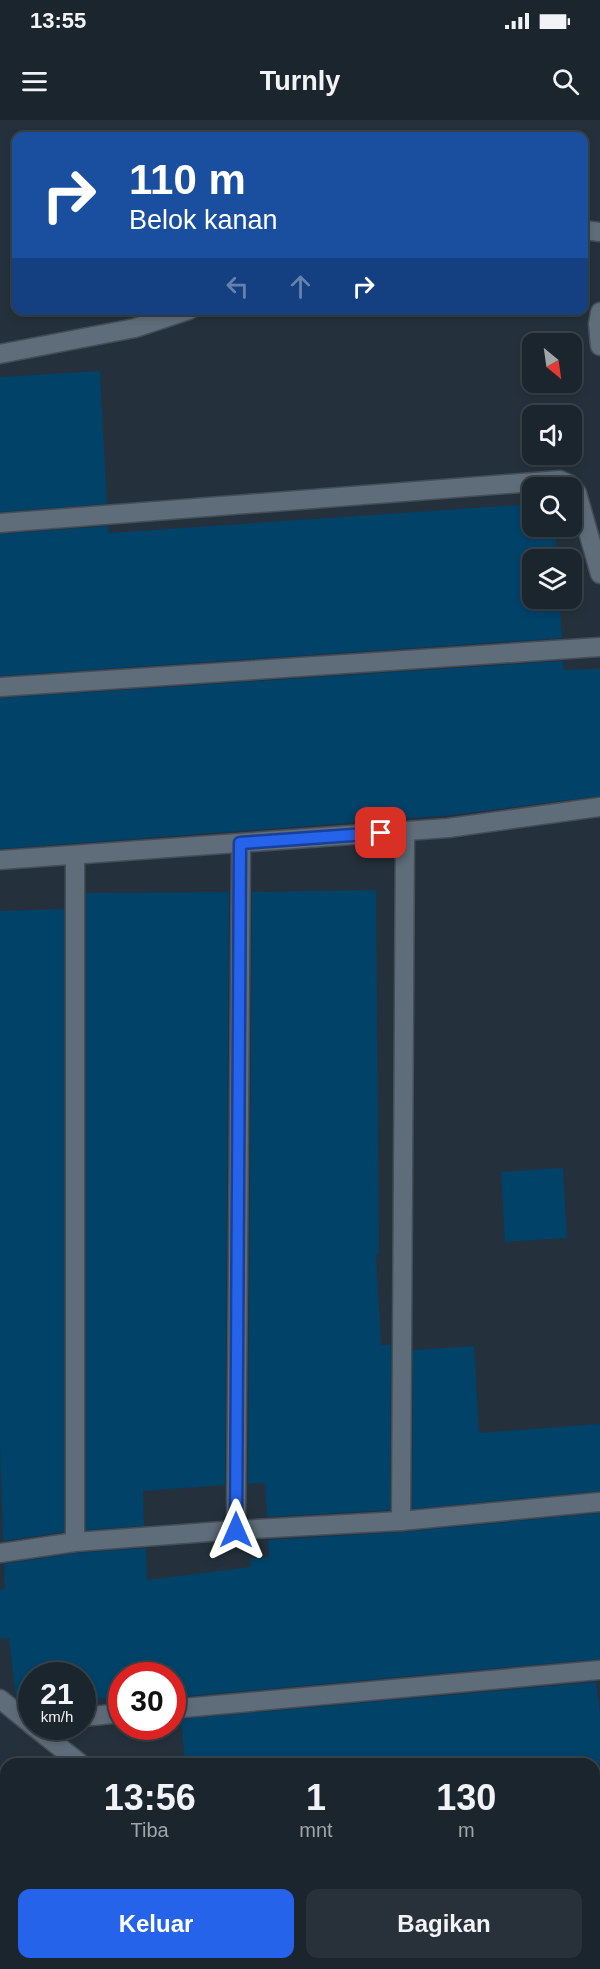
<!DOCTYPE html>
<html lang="id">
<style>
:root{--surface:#1b252d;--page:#283139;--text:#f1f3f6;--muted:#a0a5aa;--line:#394249;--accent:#2563eb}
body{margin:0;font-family:Arial,sans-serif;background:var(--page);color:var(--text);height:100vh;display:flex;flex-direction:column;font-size:22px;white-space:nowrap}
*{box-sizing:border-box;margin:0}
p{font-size:20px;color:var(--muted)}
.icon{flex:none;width:33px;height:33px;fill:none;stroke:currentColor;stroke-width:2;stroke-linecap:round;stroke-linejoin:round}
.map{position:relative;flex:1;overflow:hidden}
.panel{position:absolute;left:0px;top:1638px;width:600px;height:212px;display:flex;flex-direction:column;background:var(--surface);border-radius:18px 18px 0 0;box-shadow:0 3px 9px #0003,0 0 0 2px var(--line)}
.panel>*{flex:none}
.banner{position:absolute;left:12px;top:12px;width:576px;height:183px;border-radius:12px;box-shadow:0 3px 9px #0003,0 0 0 2px var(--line);background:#1a4fa0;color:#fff;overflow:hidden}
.needle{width:39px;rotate:151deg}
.controls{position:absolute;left:522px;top:213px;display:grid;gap:12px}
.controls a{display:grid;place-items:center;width:60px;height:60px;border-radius:12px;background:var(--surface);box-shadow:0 3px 9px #0003,0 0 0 2px var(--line);font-size:30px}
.speed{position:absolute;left:18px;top:1542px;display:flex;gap:12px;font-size:30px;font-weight:700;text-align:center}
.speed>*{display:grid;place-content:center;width:78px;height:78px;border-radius:50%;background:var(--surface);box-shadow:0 3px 9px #0003,0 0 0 2px var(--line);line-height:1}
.speed small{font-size:15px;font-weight:400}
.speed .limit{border:9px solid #d22;background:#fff;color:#111}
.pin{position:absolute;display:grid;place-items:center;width:51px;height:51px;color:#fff;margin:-26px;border-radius:12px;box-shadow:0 3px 9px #0006}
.me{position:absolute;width:66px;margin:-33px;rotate:0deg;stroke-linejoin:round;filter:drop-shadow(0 0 4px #0008)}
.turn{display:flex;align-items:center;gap:21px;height:126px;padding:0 18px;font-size:27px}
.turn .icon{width:78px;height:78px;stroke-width:2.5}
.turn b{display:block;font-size:42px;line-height:51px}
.lanes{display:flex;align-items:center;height:57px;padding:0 18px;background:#0003;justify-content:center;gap:30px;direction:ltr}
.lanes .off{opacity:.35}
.eta{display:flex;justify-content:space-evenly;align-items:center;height:102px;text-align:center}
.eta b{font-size:36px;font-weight:800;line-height:42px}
.action{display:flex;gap:12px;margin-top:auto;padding:12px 18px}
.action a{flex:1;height:69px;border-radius:12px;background:var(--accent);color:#fff;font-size:24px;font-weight:800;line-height:69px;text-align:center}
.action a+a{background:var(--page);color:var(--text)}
.status{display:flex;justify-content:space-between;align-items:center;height:42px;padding:0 30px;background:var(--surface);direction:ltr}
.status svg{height:16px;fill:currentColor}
header{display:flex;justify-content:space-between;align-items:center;height:78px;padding:0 18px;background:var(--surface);font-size:27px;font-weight:800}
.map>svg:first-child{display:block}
.building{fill:#014269}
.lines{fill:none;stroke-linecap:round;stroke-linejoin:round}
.minor-casing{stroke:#434e56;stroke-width:21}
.minor{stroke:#5f6d7a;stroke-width:18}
.route-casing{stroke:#184099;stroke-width:15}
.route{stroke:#2563eb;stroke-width:10}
</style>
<div class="status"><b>13:55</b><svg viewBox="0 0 49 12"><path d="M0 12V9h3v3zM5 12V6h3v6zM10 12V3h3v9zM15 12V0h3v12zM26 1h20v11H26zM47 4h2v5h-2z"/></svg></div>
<header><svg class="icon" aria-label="menu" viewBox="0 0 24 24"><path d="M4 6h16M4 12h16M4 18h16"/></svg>Turnly<svg class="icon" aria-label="search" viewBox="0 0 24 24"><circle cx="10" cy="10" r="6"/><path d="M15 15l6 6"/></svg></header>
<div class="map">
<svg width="600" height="1849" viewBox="0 0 600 1849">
<rect width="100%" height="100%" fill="#24313c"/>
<!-- building -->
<g class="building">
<polygon points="100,251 107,384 0,392 0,257"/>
<polygon points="532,384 532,406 555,406 557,440 532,440 532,478 559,478 562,518 0,556 0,414 108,406 109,413"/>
<polygon points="563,541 564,550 600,549 600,676 452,695 0,729 0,578"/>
<polygon points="376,770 379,1134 376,1134 381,1225 391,1225 390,1390 267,1397 265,1363 248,1364 252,772"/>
<polygon points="229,772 225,1365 143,1371 144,1406 86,1410 86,773"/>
<polygon points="64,789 64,1412 3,1421 0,1324 0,791"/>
<polygon points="563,1048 567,1118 505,1122 501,1052"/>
<polygon points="474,1226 479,1313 600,1304 600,1371 412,1389 413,1230"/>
<polygon points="600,1393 600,1539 178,1577 178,1573 172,1574 172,1556 122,1556 122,1576 89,1580 82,1580 82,1556 32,1556 32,1585 26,1586 16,1578 9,1518 0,1519 0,1470 5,1469 4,1444 76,1433 146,1428 147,1460 251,1447 250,1439 269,1437 268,1420 402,1412"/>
<polygon points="596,1562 600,1592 600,1644 185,1644 181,1599"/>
</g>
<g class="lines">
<defs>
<g id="minor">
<polyline points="584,110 600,112"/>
<polyline points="600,192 598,204 600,226"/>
<polyline points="0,234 135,208 189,190"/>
<polyline points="0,403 560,360 569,364 577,373 600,454"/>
<polyline points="0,567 600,527"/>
<polyline points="75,735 75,1422"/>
<polyline points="0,740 448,708 600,687"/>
<polyline points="401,1401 405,711"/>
<polyline points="236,1410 241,723"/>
<polyline points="0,1433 75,1422 236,1410 401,1401 600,1382"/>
<polyline points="0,1579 32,1605"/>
<polyline points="172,1589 600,1550"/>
<polyline points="82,1597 122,1593"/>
<polyline points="33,1606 81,1644"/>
<polyline points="594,1719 600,1718"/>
<polyline points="0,1786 6,1790"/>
<polyline points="71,1844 78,1849"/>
<polyline points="339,1844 346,1849"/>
</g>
</defs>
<!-- minor casing -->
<use href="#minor" class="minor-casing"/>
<!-- minor -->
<use href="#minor" class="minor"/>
</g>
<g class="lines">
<defs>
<polyline id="route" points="236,1410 240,723 381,713"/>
</defs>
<!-- route casing -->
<use href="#route" class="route-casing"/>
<!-- route -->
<use href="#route" class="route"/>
</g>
</svg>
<div class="controls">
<a><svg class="needle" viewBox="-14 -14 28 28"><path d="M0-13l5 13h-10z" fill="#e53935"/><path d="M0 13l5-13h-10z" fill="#a0a5aa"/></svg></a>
<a><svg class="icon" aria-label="sound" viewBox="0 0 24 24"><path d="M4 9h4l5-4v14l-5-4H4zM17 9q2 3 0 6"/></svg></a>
<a><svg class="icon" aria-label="search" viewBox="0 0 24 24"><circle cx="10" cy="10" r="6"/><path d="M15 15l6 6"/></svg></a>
<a><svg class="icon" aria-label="layers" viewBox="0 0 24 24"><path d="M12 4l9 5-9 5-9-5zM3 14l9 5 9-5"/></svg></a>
</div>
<div class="speed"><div>21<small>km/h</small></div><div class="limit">30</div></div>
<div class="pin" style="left:381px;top:713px;background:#d93025"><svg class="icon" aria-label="arrive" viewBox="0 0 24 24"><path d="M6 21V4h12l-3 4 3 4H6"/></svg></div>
<svg class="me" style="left:236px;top:1410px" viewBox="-20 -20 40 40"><path d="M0-17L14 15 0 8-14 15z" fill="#2563eb" stroke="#fff" stroke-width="4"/></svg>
<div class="banner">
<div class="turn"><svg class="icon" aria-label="right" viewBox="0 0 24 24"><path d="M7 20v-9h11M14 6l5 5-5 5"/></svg><div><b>110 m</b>Belok kanan</div></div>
<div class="lanes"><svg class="icon off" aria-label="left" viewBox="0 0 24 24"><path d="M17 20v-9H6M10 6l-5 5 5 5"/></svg><svg class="icon off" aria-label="ahead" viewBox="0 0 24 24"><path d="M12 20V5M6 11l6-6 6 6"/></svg><svg class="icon" aria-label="right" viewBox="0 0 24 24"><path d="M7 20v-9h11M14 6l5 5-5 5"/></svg></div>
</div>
<section class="panel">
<div class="eta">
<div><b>13:56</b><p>Tiba</p></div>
<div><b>1</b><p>mnt</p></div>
<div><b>130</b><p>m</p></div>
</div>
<div class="action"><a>Keluar</a><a>Bagikan</a></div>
</section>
</div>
